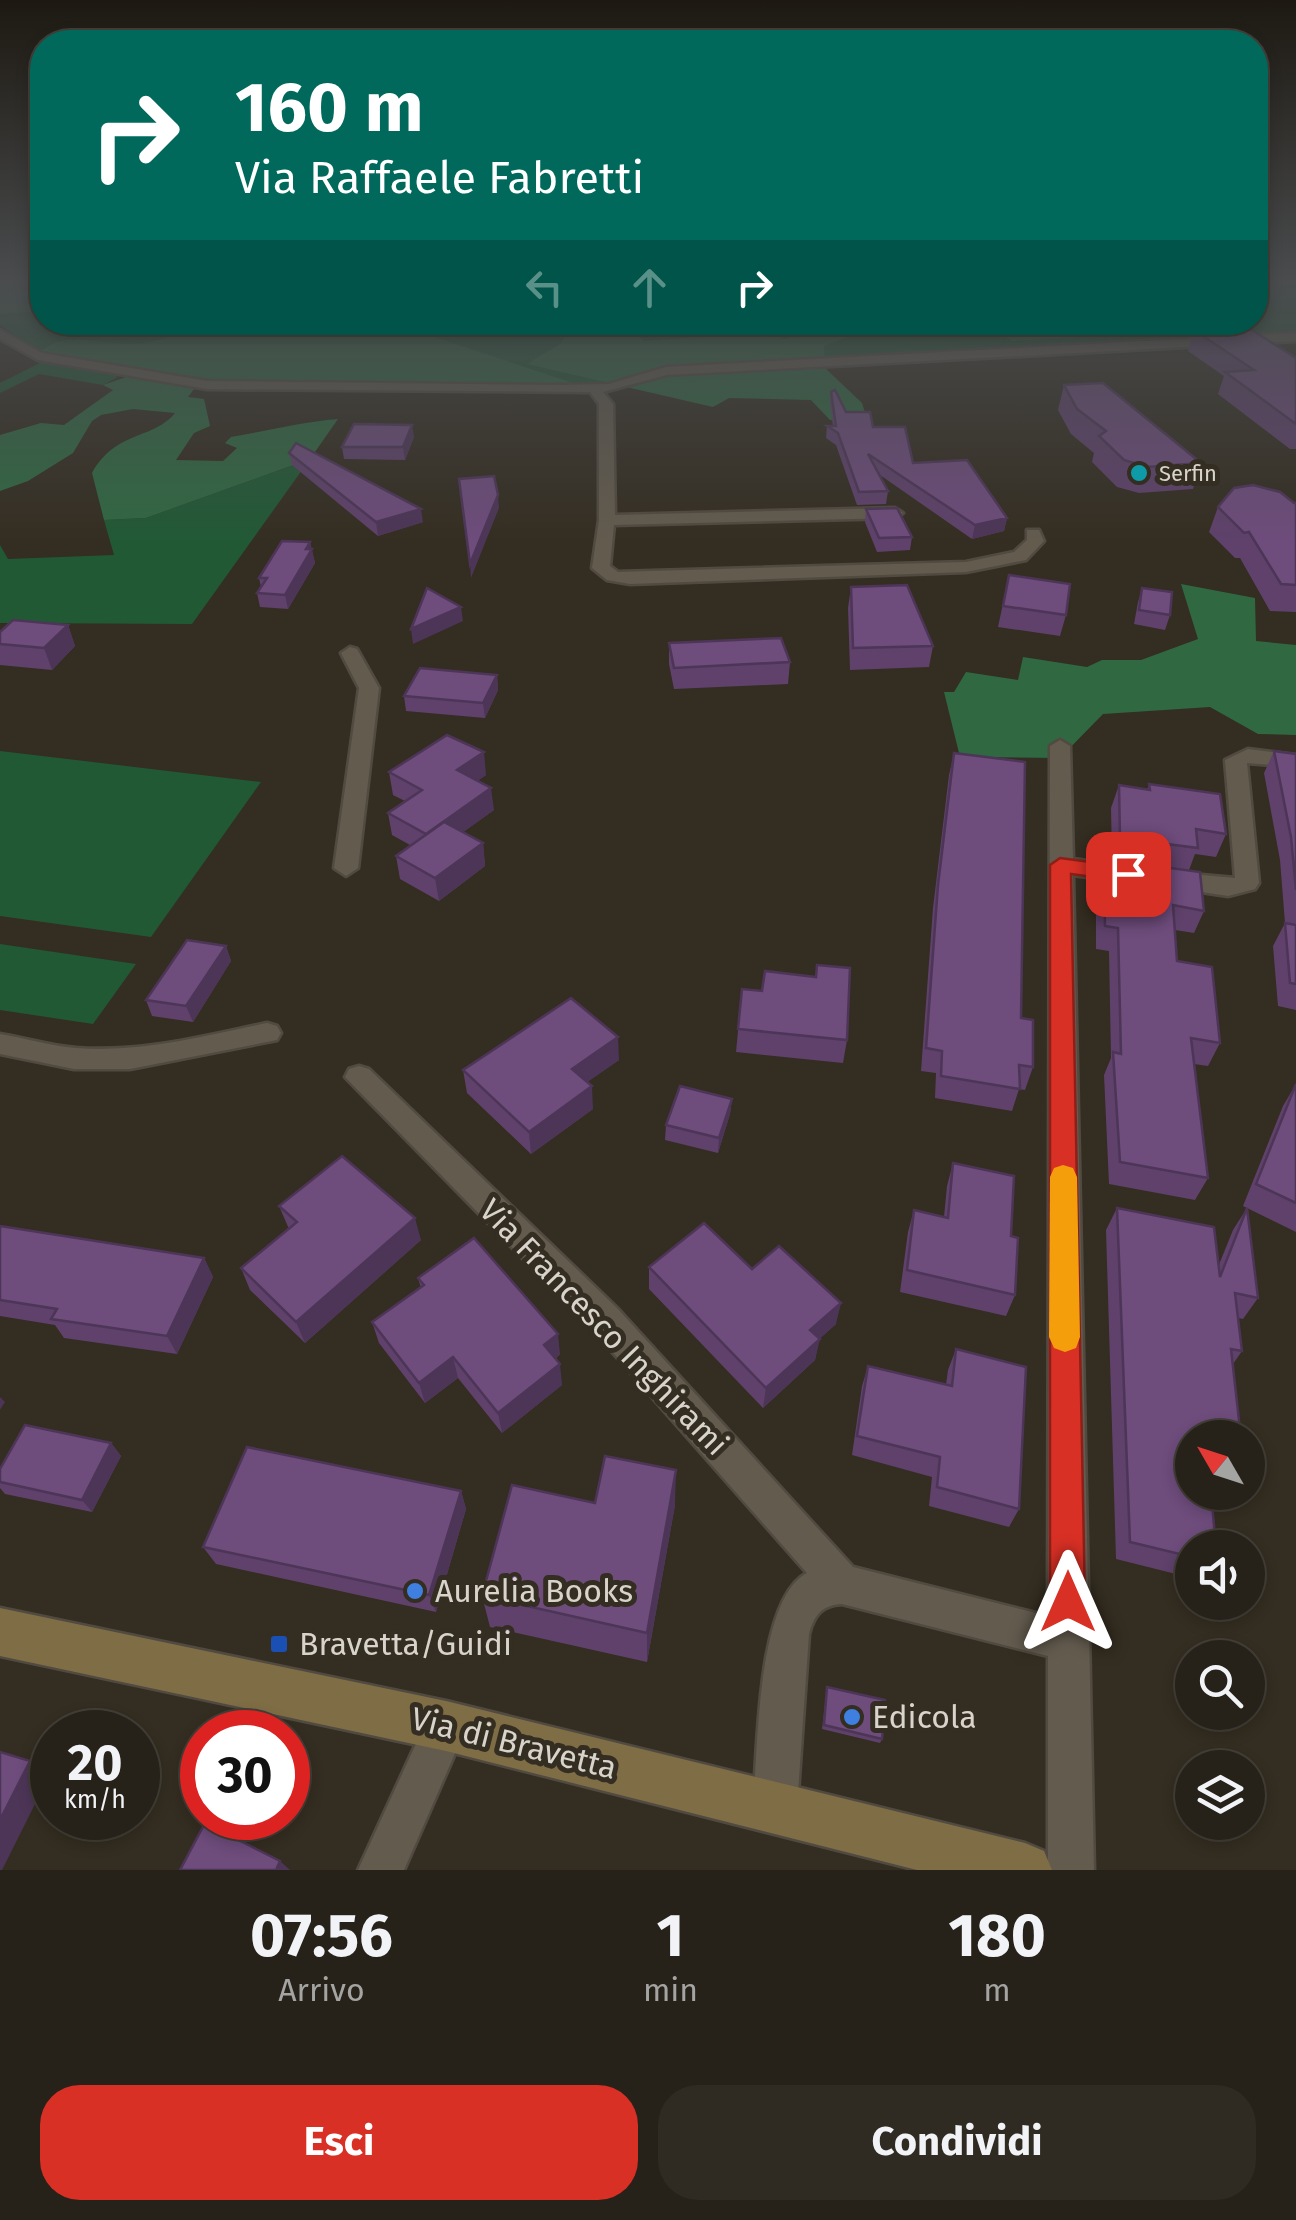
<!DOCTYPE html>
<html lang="it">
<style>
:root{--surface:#272219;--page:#2f2a22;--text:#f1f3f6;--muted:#a4a4a2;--line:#433f38;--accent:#d93025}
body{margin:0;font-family:"Fira Sans",sans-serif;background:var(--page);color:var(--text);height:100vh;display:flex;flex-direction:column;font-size:38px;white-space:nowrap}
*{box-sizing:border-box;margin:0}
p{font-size:32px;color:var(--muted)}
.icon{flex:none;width:55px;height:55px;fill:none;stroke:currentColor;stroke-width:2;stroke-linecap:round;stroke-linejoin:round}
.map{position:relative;height:1870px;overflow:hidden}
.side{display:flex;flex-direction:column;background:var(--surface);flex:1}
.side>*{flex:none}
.banner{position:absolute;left:30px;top:30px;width:1238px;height:305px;border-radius:40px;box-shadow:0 5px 15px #0003,0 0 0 2px var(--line);background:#00695c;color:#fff;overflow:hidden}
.needle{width:65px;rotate:309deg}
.buttons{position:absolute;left:1175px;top:1420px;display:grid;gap:20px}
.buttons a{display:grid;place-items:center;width:90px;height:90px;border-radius:50%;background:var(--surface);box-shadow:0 5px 15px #0003,0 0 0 2px var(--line);font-size:50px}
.speed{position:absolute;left:30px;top:1710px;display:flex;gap:20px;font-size:50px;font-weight:700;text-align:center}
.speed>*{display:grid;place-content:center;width:130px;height:130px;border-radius:50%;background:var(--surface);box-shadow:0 5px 15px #0003,0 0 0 2px var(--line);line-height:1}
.speed small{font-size:25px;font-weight:400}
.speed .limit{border:15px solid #d22;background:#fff;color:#111}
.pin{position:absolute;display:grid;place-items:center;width:85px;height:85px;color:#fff;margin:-42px;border-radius:20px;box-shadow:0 5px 15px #0006}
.me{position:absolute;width:110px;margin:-55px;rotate:0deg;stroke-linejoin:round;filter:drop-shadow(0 0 8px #0008)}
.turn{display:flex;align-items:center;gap:35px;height:210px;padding:0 40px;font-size:45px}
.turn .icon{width:130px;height:130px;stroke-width:2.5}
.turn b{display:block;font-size:70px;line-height:85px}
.lanes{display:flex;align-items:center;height:95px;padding:0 40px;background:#0003;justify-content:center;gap:50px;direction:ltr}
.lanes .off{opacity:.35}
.eta{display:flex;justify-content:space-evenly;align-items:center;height:170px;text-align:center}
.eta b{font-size:60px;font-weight:700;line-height:70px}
.action{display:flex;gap:20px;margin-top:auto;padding:20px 40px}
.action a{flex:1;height:115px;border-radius:40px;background:var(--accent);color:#fff;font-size:40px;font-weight:700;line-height:115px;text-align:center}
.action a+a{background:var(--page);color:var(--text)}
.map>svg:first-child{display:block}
.green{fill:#215935}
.forest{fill:#306842}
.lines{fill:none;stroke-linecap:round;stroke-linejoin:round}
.street-casing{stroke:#514a40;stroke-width:5}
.secondary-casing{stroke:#514a40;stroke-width:5}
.street{fill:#635b4e;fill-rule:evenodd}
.secondary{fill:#7f6d45;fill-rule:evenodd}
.wall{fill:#5f416b}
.shaded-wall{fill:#4d3557}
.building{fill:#6e4c7c;stroke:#4d3557;stroke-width:2.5}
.route{fill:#d93025;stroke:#8d1f18;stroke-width:2.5}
.slow{fill:#f59e0b}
.culture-dot{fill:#0f9aa8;stroke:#342d21;stroke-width:4}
.shop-dot{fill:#3f7fe0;stroke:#342d21;stroke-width:4}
.transit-dot{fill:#1a4fb4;stroke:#342d21;stroke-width:4}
.labels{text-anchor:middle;stroke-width:10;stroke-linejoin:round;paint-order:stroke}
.far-poi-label{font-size:22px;fill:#d8d4cc;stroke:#342d21;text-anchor:start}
.near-street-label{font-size:32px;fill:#d8d4cc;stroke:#342d21}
.near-poi-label{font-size:32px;fill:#d8d4cc;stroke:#342d21;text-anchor:start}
</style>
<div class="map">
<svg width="1296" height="1870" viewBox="0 0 1296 1870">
<rect width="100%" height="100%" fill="#342d21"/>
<!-- green -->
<g class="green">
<polygon points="0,282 42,282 42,322 1255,322 1255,282 1296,282 1296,335 616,369 607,381 579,385 40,352 0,325"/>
<polygon points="44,361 113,374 118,377 103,385 39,374 0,393 0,383"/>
<polygon points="310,459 192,624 0,623 0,545 8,559 114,555 104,520 146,518"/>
<polygon points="0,751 261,782 151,937 0,916"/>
<polygon points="0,944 136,964 93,1024 0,1010"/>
</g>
<!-- forest -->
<g class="forest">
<polygon points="0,282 42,282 42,311 0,314"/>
<path d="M 197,323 L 392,323 L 579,385 L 247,385 L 40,352 C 68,329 99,345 132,344 C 152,344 175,334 194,330 Z"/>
<polygon points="585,323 634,323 628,325 644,341 766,332 784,339 821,331 850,336 824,346 825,368 862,403 868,422 830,420 811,400 729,398 713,407 527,364 560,344 567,334 585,331"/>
<polygon points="985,323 1081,323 1096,336 1013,341"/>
<path d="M 129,376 L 194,389 L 188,397 L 204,399 L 210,426 L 194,433 L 176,460 L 223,461 L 237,448 L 225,443 L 231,437 C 267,431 301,422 338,419 L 310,459 L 146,518 L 104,520 L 92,473 C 116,430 153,440 175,413 L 133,409 L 101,415 L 92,421 L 73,453 L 28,481 L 0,491 L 0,435 L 41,423 L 64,425 L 113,390 L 103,385 Z"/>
<polygon points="1181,584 1255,598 1256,641 1296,645 1296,735 1258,734 1210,707 1103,714 1060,758 960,757 944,692 954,692 966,672 1018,680 1023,657 1087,667 1102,660 1141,660 1198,639"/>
</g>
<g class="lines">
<defs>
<g id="street">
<polygon points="0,330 42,353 207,381 561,385 609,384 666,367 1296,333 1296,341 667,375 603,392 613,404 615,515 895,508 903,513 895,518 614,525 610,566 618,572 966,562 1014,552 1027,540 1027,530 1039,530 1044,541 1026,560 966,572 630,584 607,580 592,568 599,520 599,404 590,392 207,389 38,360 0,339"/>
<polygon points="350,647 357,649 379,688 358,868 346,876 334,868 359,688 341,653"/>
<path d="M 1060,740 L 1070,746 L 1073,859 L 1130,867 L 1142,875 L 1130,883 L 1073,875 L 1094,1870 L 1048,1870 L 1048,1656 L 842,1604 C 822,1605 814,1615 809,1634 L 797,1807 L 791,1823 L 775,1829 L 759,1823 L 753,1807 C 758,1753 756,1599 807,1573 L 593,1330 L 345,1077 L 349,1069 L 359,1066 L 369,1069 L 617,1308 L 853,1567 L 1048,1616 L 1050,746 Z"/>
<polygon points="1248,749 1296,755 1296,767 1247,763 1259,883 1255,889 1228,896 1161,886 1157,880 1161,874 1169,872 1235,878 1225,760"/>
<path d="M 267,1023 L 277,1026 L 281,1033 L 277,1040 L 130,1069 L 74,1069 L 0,1054 L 0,1034 C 25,1038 50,1046 76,1048 C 141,1053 204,1036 267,1023 Z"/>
<polygon points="446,1705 461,1711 467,1726 404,1870 358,1870 431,1711"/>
</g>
<polygon id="secondary" points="0,1608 446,1701 1025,1843 1044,1851 1052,1870 917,1870 446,1751 0,1656"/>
</defs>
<!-- street casing -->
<use href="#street" class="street-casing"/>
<!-- secondary casing -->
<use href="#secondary" class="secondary-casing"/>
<!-- street -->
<use href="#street" class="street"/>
<!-- secondary -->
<use href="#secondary" class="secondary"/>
</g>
<!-- wall -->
<g class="wall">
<polygon points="1194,330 1296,358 1296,449 1290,449 1218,394 1224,376 1188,351"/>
<polygon points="1064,385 1201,463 1193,489 1139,493 1117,487 1092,462 1094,453 1071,434 1058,410"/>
<polygon points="831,392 846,412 873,427 913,463 1007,518 1004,531 972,539 880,475 888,491 886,504 857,505 836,445 826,438 827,426 833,426 830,404"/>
<polygon points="414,437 405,460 344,459 342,447"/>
<polygon points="289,453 423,522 378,536 292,465"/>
<polygon points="1296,503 1296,612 1270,611 1240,558 1235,558 1209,532 1218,507"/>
<polygon points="866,509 912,537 910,550 877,552 865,522"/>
<polygon points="310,542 315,563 288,609 260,607 257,593 261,587 259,578"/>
<polygon points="1009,575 1066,615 1060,636 998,627"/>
<polygon points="851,587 933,646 929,667 850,670 848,608"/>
<polygon points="1142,588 1170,615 1165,630 1134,624 1138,602"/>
<polygon points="68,625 75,646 52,670 0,665 0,632"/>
<polygon points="669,643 790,662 788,684 674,689 669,664"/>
<polygon points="497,675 498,690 485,718 406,711 404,696"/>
<polygon points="1274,751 1296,754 1296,1010 1278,1006 1273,946 1285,923 1280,860 1264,773"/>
<polygon points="954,753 1033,1067 1025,1090 1019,1089 1012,1111 935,1098 936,1073 921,1071 933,908 949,775"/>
<polygon points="389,772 486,775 477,781 494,810 463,832 483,843 485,866 439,901 400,879 396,856 410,845 392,835 388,813 405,801 393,795"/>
<polygon points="1149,784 1226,834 1216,857 1195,854 1189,870 1204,911 1194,933 1175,930 1177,961 1220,1043 1208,1066 1194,1064 1208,1178 1195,1200 1109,1184 1104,1075 1111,1058 1109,951 1096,949 1096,881 1104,859 1112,860 1111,808 1119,785 1147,790"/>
<polygon points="226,946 231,961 193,1022 152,1016 146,1000"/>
<polygon points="817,965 847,1040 843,1063 736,1052 742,989 762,991 815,976"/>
<polygon points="619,1060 587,1082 593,1109 531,1154 467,1093 463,1070"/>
<polygon points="1296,1084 1296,1232 1243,1206 1283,1106"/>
<polygon points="732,1099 730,1114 718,1153 665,1140 666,1125"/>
<polygon points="953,1163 1011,1236 1015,1295 1006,1316 900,1292 908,1232 914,1210 944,1217 947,1186"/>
<polygon points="279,1206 421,1240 305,1343 250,1290 241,1268 289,1229"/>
<polygon points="1117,1208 1218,1267 1233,1230 1247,1208 1258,1298 1243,1319 1238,1318 1242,1351 1233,1364 1192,1438 1192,1578 1116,1559 1106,1230"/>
<polygon points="0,1226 204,1258 213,1277 177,1354 64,1338 55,1325 0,1316"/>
<polygon points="649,1267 752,1269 836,1324 819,1339 815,1360 763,1408 649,1289"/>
<polygon points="418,1278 560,1354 555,1359 562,1385 502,1433 458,1378 425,1403 379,1343 372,1322 421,1288"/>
<polygon points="956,1349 1019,1509 1009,1527 929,1506 932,1477 852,1455 862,1386 868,1366 946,1385 948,1370"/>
<polygon points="111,1443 121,1456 92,1512 5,1494 0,1488 0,1469"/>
<polygon points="461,1491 466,1509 436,1612 216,1564 203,1547"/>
<polygon points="595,1503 675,1505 647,1662 490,1627 482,1596"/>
<polygon points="827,1687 882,1739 880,1743 822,1729"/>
</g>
<!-- shaded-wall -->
<g class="shaded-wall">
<polygon points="412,425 414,437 405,460 403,447"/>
<polygon points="498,495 499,508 471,578 470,564"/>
<polygon points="421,509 423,522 378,536 376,522"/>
<polygon points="1007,518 1004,531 972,539 975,525"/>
<polygon points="310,542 315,563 288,609 285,595"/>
<polygon points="461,607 463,621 413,644 411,629"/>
<polygon points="68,625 75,646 52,670 44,648"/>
<polygon points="497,675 498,690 485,718 483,703"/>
<polygon points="484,752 486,775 460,793 457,770"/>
<polygon points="491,788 494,810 430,856 426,834"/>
<polygon points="483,843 485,866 439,901 435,878"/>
<polygon points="226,946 231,961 193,1022 186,1006"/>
<polygon points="618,1037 619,1060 573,1092 572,1069"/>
<polygon points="592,1086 593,1109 531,1154 529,1132"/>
<polygon points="732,1099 730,1114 718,1153 719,1138"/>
<polygon points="415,1218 421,1240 305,1343 296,1322"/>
<polygon points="204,1258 213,1277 177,1354 167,1336"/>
<polygon points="841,1303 836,1324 806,1351 810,1330"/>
<polygon points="558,1334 560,1354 546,1366 544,1345"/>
<polygon points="820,1339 815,1360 763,1408 766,1388"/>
<polygon points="453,1357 458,1378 425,1403 419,1383"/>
<polygon points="560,1364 562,1385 502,1433 498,1413"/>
<polygon points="0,1397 5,1402 0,1410"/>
<polygon points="111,1443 121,1456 92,1512 82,1500"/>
<polygon points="676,1470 675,1505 647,1662 647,1633"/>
<polygon points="461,1491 466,1509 436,1612 429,1595"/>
<polygon points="30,1761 50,1774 2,1870 0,1870 0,1820"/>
<polygon points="280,1861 290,1870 276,1870"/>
</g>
<!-- building -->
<g class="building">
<polygon points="1247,327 1296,358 1296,424 1225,372 1254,370 1194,330"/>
<polygon points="1103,383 1201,463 1147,467 1124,460 1099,436 1106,431 1077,409 1064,385"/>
<polygon points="835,390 846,412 870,412 873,427 905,427 913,463 967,460 1007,518 975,525 868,454 888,491 859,492 838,433 827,426 836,426 831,392"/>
<polygon points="354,424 412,425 403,447 342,447"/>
<polygon points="296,443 421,509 376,522 289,453"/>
<polygon points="494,476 498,495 470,564 459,479"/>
<polygon points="1253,485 1280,492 1294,503 1296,503 1296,585 1281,584 1249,532 1244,533 1218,507 1234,488"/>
<polygon points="897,508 912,537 879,538 866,509"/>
<polygon points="282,541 310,542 306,549 312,549 285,595 257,593 267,578 259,578"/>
<polygon points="1009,575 1070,584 1066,615 1003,606"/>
<polygon points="907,585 933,646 853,648 851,587"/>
<polygon points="427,588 461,607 411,629"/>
<polygon points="1142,588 1172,592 1170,615 1139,610"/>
<polygon points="13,620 68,625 44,648 0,644 0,632"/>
<polygon points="781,638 790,662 674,668 669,643"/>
<polygon points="420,668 497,675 483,703 404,696"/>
<polygon points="447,735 484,752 457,770 491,788 426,834 388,813 422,790 389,772"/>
<polygon points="1274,751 1296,754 1296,890 1291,837"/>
<polygon points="954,753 1025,762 1021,1018 1033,1020 1033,1067 1019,1065 1020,1089 941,1076 942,1051 926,1048 938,885"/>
<polygon points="1149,784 1220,794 1226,834 1196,829 1198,848 1120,838 1119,785 1150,790"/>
<polygon points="444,822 483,843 435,878 396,856"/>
<polygon points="1104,859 1200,872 1204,911 1173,905 1177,961 1212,967 1220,1043 1191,1038 1208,1178 1120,1162 1113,1052 1121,1054 1118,928 1105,926"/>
<polygon points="1285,923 1296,925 1296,984 1290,983"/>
<polygon points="187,940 226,946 186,1006 146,1000"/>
<polygon points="817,965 850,968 847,1040 738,1029 742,989 762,991 765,971 816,977"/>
<polygon points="571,998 618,1037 572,1069 592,1086 529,1132 463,1070"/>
<polygon points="1296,1084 1296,1203 1256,1184"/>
<polygon points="680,1086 732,1099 719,1138 666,1125"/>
<polygon points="342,1156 415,1218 296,1322 241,1268 297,1222 279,1206"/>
<polygon points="953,1163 1014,1176 1011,1236 1018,1238 1015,1295 907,1270 914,1210 948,1218"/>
<polygon points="1117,1208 1214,1227 1220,1277 1247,1208 1258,1298 1235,1293 1242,1351 1231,1349 1241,1438 1192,1438 1192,1492 1211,1492 1216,1548 1192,1548 1192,1557 1130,1542"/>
<polygon points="704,1223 752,1269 779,1246 841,1303 810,1330 820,1339 766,1388 649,1267"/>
<polygon points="0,1226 204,1258 167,1336 51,1319 57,1309 0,1300"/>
<polygon points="474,1238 558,1334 544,1345 560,1364 498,1413 453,1357 419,1383 372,1322 424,1285 418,1278"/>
<polygon points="956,1349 1026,1367 1019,1509 937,1487 940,1457 857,1436 868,1366 952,1386"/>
<polygon points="25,1425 111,1443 82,1500 0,1482 0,1469"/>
<polygon points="247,1447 461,1491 429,1595 203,1547"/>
<polygon points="605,1456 676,1470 647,1633 482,1596 512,1485 595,1503"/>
<polygon points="827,1687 885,1700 882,1739 824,1725"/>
<polygon points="0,1752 30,1761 0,1820"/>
<polygon points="205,1823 280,1861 276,1870 180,1870"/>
</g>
<!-- sky -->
<linearGradient id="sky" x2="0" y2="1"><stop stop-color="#1d1912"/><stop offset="0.52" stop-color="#4a4c4e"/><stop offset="1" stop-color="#4a4c4e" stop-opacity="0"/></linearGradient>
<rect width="1296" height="544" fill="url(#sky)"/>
<!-- route -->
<polygon class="route" points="1060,858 1128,867 1138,874 1128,882 1071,874 1085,1602 1080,1614 1068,1620 1055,1614 1050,1602 1050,865"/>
<!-- slow -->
<polygon class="slow" points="1063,1165 1073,1168 1077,1177 1080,1337 1076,1348 1065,1352 1054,1348 1049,1337 1050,1177 1054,1168"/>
<!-- markers -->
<circle class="culture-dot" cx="1139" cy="473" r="10"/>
<g class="shop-dot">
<circle cx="415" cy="1591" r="10"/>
<circle cx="852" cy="1717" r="10"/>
</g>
<rect class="transit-dot" x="269" y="1634" width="20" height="20" rx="5"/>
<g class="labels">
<!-- far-poi labels -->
<g class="far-poi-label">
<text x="1159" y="481">Serfin</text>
</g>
<!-- near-street labels -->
<g class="near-street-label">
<text transform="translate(604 1327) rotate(46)" y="11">Via Francesco Inghirami</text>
<text transform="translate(514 1743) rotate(14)" y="11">Via di Bravetta</text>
</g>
<!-- near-poi labels -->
<g class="near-poi-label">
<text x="435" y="1602">Aurelia Books</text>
<text x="299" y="1655">Bravetta/Guidi</text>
<text x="872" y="1728">Edicola</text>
</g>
</g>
</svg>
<div class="buttons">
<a><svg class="needle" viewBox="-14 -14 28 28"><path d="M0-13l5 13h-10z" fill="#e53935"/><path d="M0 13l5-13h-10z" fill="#a4a4a2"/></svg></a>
<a><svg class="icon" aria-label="sound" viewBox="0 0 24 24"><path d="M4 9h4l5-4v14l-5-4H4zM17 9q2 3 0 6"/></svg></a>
<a><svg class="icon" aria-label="search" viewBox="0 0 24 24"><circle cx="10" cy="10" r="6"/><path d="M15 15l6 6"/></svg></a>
<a><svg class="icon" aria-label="layers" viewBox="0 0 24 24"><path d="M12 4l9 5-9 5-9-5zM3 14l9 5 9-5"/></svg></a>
</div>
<div class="speed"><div>20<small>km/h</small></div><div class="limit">30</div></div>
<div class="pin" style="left:1128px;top:874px;background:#d93025"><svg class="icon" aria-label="arrive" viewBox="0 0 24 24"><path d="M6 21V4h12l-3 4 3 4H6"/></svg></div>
<svg class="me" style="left:1068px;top:1602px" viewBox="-20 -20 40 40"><path d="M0-17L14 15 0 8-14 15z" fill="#d93025" stroke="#fff" stroke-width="4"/></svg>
<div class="banner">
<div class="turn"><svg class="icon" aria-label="right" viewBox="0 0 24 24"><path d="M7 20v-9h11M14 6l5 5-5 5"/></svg><div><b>160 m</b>Via Raffaele Fabretti</div></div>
<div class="lanes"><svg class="icon off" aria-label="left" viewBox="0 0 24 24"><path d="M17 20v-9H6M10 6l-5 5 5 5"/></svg><svg class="icon off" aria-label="ahead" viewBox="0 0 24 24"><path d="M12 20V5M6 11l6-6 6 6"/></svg><svg class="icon" aria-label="right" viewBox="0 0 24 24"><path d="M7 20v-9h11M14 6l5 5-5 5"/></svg></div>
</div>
</div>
<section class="side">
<div class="eta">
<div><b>07:56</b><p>Arrivo</p></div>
<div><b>1</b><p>min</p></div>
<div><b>180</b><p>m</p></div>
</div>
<div class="action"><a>Esci</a><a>Condividi</a></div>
</section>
